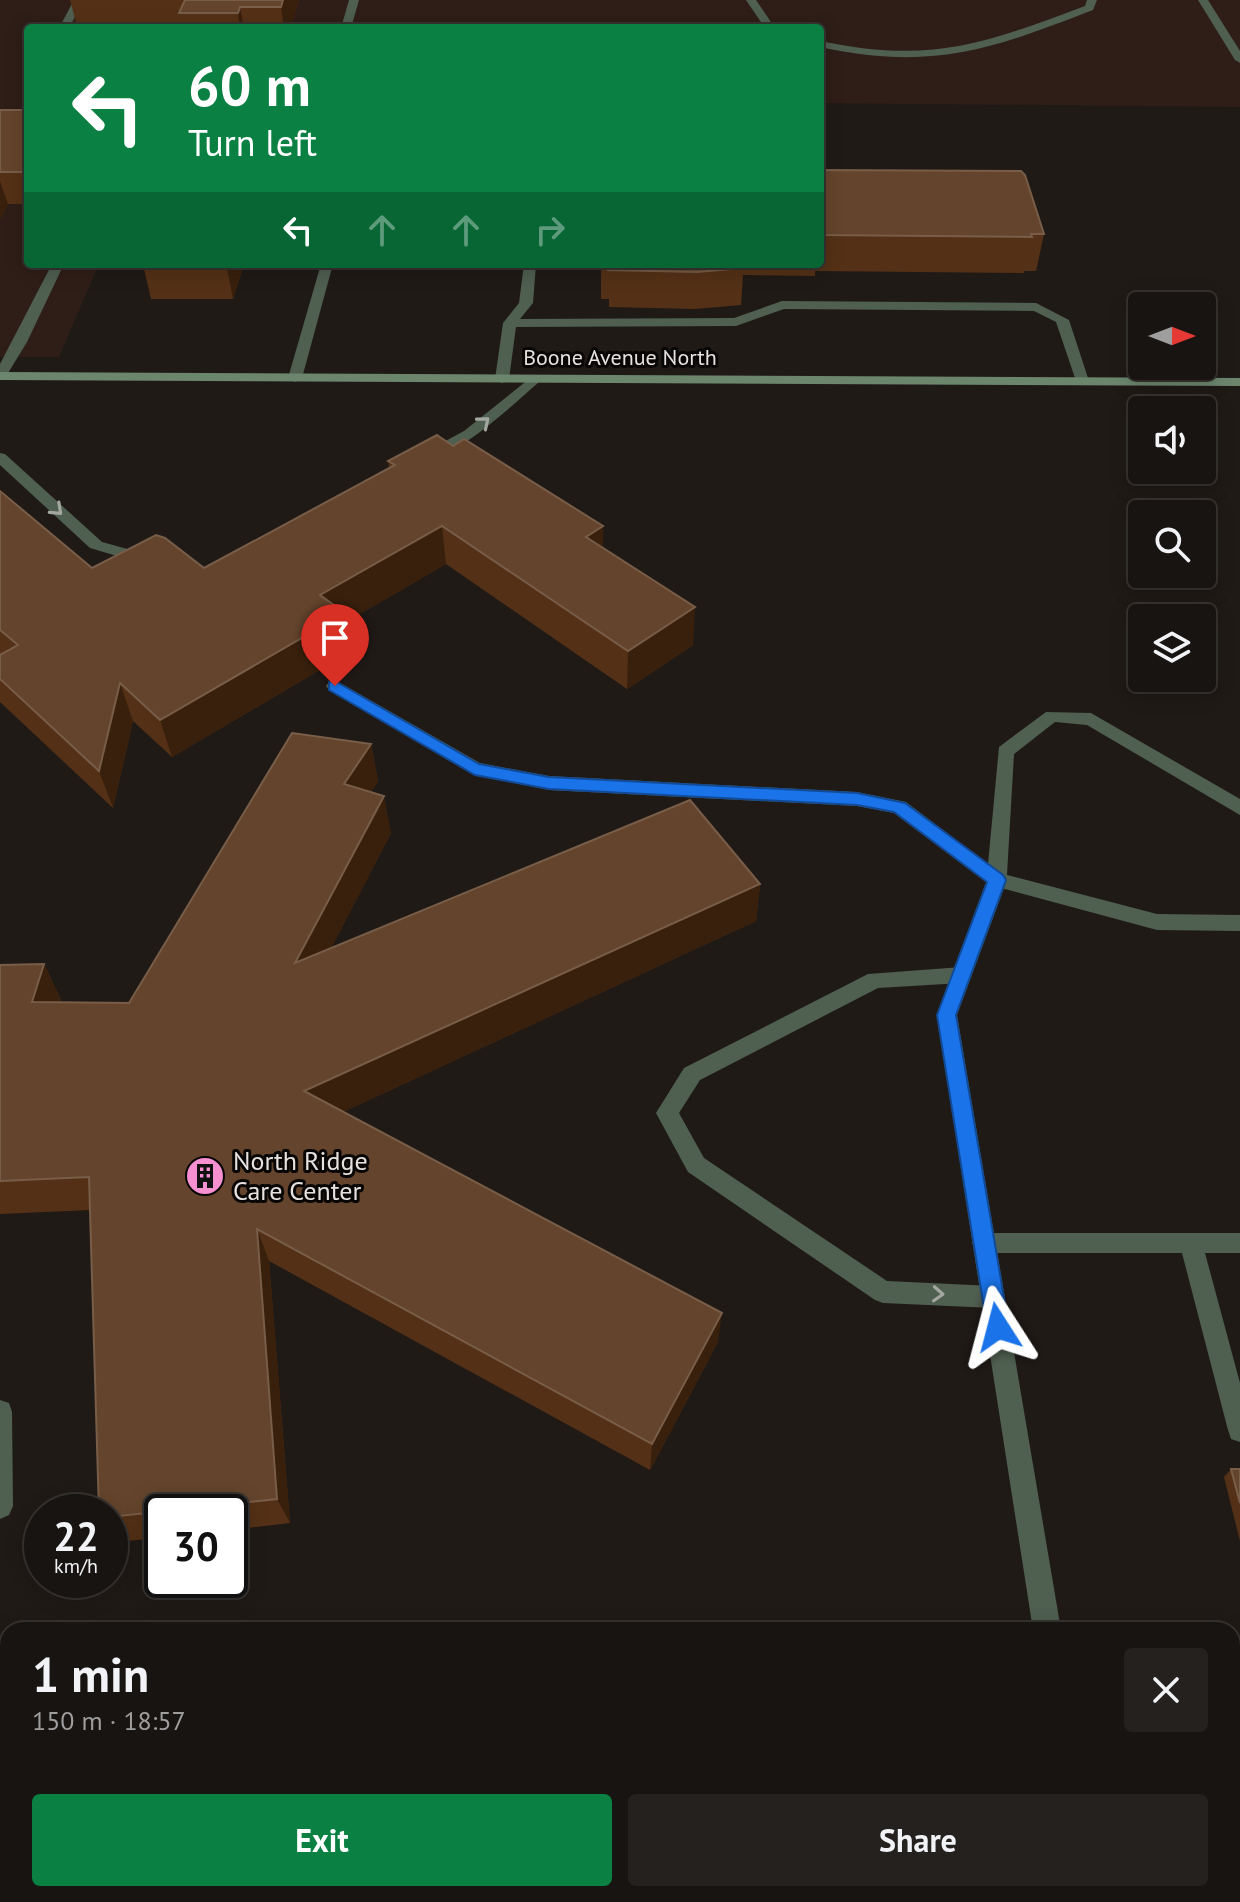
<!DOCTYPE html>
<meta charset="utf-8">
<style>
:root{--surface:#181411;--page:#25211f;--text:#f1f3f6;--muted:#9f9e9f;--line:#363331;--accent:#0b8043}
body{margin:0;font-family:"PT Sans",sans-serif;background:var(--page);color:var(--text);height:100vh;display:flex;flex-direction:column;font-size:30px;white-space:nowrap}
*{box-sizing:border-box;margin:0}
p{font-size:26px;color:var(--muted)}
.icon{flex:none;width:44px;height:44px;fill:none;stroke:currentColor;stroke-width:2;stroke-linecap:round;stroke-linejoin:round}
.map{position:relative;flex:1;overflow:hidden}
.drawer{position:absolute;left:0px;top:1622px;width:1240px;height:280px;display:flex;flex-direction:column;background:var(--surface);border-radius:24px 24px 0 0;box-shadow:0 4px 20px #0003,0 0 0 2px var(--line)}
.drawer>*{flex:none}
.top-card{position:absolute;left:24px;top:24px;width:800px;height:244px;border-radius:8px;box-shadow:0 4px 20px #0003,0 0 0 2px var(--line);background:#0b8043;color:#fff;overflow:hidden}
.needle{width:52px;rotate:90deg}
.tools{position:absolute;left:1128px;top:292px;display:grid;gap:16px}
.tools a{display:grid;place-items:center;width:88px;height:88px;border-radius:8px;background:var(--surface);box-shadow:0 4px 20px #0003,0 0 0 2px var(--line);font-size:40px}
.speed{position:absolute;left:24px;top:1494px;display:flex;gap:16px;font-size:40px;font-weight:700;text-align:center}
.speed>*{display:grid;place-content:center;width:104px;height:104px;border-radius:50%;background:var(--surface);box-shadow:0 4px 20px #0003,0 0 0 2px var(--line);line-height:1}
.speed small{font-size:20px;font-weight:400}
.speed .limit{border:4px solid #111;border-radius:12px;background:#fff;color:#111}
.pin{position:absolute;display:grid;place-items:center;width:68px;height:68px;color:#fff;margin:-82px -34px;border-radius:50% 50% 50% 0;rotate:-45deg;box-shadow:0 0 8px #0007}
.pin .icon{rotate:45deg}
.me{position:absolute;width:88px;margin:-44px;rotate:351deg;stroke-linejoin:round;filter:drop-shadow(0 0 6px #0008)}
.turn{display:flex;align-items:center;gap:28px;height:168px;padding:0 32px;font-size:36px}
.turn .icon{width:104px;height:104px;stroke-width:2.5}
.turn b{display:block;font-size:56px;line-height:68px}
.lanes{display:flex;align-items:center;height:76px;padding:0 32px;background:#0003;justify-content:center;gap:40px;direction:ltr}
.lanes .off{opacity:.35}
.round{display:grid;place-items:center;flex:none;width:84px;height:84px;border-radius:8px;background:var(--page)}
.headline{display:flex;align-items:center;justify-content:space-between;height:136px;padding:0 32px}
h1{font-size:48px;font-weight:700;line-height:60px}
.cta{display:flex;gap:16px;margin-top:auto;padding:16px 32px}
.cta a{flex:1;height:92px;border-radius:8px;background:var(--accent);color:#fff;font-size:32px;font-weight:700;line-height:92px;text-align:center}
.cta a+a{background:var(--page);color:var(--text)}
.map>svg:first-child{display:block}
.industrial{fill:#2f1e17}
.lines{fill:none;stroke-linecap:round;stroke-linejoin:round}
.lane{fill:#4f5f50;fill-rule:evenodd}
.street{fill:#4f5f50;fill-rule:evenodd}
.secondary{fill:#6c866e;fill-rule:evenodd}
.wall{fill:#543116}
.shaded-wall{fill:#39200d}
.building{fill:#64442c;stroke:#785d48;stroke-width:2}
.oneway{stroke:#a3a79f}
.route{fill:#1a73e8;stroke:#114b97;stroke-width:2}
.labels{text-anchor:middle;stroke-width:6;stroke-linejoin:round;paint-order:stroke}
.far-street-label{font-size:22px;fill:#e7e2e0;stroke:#080605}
.poi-label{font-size:26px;fill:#e7e2e0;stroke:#080605;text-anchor:start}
</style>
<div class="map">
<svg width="1240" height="1902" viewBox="0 0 1240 1902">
<rect width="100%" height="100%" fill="#201a17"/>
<!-- industrial -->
<polygon class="industrial" points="0,0 1240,0 1240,107 820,103 820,28 28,28 28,264 99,264 59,357 0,357"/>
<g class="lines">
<!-- lane -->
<g class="lane">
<polygon points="74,0 84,0 69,28 59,28"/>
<polygon points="349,0 359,0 351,28 341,28"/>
<polygon points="746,0 756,0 775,28 765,28"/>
<path d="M 1087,0 L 1097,0 L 1093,10 C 990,50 931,71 820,47 L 820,41 C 929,64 984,44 1085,6 Z"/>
<polygon points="1198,0 1208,0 1240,51 1240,63 1235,60"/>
<polygon points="52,264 64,264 27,342 5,378 0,379 0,364"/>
<polygon points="321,264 333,264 302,378 295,382 288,378"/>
<polygon points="524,264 536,264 533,303 520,319 734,318 782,301 1036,303 1069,320 1089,381 1082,385 1077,384 1056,322 1034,311 784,309 736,326 516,327 509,379 502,383 495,379 503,323 519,303"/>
<path d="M 534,375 L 541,379 L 539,382 C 517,401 451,464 423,459 L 423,453 L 464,431 Z"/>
<polygon points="0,453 5,454 102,542 153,556 153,564 147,565 90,548 0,465"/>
<polygon points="335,680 480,763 549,776 857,792 906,802 988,864 999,747 1046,712 1091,713 1240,799 1240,815 1087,725 1055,722 1014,754 1007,875 1157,914 1240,915 1240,931 1157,930 990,885 894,813 857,806 549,790 475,775 329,690 326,686 329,682"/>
<polygon points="962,967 969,969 972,975 969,981 962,983 878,988 700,1080 679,1113 704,1158 887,1281 993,1286 1001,1289 1005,1297 1001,1305 993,1308 883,1303 875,1300 688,1172 656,1113 684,1068 868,974"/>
<polygon points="984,1233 1240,1233 1240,1253 1205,1253 1240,1383 1240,1442 1231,1439 1228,1430 1182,1253 984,1253 976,1250 972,1243 976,1236"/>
<polygon points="0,1400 9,1403 12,1412 13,1506 9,1515 0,1519"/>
</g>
<!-- street -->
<g class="street">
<polygon points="997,873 1004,875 1007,880 957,1015 1061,1630 1033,1630 937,1015 987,880 990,875"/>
<rect x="0" y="1787" width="8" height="28"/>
</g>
<!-- secondary -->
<g class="secondary">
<polygon points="0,372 1240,378 1240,386 0,380"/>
<rect x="1232" y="1793" width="8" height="28"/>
<polygon points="1076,1894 1106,1894 1107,1902 1077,1902"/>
</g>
</g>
<!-- wall -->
<g class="wall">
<polygon points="70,0 299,0 290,28 77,26"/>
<polygon points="0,110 28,110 28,204 8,204 0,219"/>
<polygon points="820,170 1044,234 1036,271 1024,271 1024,273 815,271 815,276 743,275 741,305 695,309 609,307 609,299 601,299 601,264 820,264"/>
<polygon points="116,264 293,264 293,267 243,267 233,299 151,299 144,269 117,269"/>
<polygon points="388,461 603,548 693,645 627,689 446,564 346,622 352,651 172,757 133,721 113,808 0,702 0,491 92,568 204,568 389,468"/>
<polygon points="371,744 378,781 371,792 391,833 331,948 760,884 756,921 343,1112 718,1342 650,1470 269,1261 290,1523 230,1530 230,1512 162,1512 162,1537 120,1542 110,1530 110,1512 90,1210 0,1214 0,965 44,964 61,1000 61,1003 129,1003"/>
<polygon points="1231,1469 1240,1469 1240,1541 1224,1477"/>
</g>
<!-- shaded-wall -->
<g class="shaded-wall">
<polygon points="283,0 299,0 290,28 284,28 281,7"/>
<polygon points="240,7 244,28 240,28 238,13"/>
<polygon points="0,181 8,204 0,219"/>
<polygon points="229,264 242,264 243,267 233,299 227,269"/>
<polygon points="442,526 446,564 346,622 352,651 172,757 160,720 320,595"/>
<polygon points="603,526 603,564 586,537"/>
<polygon points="695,607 693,645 627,689 628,651"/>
<polygon points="120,683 133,721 113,808 99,771"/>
<polygon points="371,744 378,781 352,821 344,784"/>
<polygon points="384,796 391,833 305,999 295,963"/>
<polygon points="760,884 756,921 315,1125 304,1091"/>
<polygon points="44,964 61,1000 51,1037 32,1002"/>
<polygon points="257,1229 269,1261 290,1523 277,1499"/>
<polygon points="722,1313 718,1342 650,1470 652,1444"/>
</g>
<!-- building -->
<g class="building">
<polygon points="185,0 283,0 281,7 240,7 238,13 179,13"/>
<rect x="0" y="110" width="28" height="62"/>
<polygon points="820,170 1021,171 1025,175 1044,234 1031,234 1032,237 820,235"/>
<polygon points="146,264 229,264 227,269 144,269"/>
<polygon points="609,264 743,264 743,268 697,272 608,270"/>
<polygon points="437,435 453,446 464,439 603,526 586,537 695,607 628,651 442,526 320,595 345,613 160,720 120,683 99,771 0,679 0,655 18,645 0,630 0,491 92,568 156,535 165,538 204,568 395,465 388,461"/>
<polygon points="292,733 371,744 344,784 384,796 295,963 690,800 760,884 304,1091 722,1313 652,1444 257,1229 277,1499 110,1517 110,1512 99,1512 89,1177 0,1181 0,965 44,964 32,1002 129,1003"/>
<polygon points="1231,1469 1240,1469 1240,1503"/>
</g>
<!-- one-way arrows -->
<defs><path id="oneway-chevron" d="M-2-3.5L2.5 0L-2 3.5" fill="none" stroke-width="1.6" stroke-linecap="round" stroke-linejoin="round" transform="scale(2)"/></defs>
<g class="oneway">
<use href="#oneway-chevron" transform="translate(484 422) rotate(-40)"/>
<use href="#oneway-chevron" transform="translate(57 510) rotate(43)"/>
<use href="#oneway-chevron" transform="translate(938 1294) rotate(3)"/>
</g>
<!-- route -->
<polygon class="route" points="335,681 479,764 549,777 857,793 905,803 1003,875 1006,880 956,1015 1009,1327 1005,1334 998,1337 990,1334 987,1327 937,1015 987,882 894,812 857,805 549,789 475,775 329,690 329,682"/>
<!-- icons -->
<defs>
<symbol id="building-disc" viewBox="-11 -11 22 22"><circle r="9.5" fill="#f690d0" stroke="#080605"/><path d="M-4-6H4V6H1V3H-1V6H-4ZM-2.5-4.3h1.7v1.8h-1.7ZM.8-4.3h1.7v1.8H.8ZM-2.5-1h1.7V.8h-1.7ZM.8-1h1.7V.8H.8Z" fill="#111"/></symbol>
</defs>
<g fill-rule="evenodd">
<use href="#building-disc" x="183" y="1154" width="44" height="44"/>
</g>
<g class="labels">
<!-- far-street labels -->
<g class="far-street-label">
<text x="620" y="365">Boone Avenue North</text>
</g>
<!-- poi labels -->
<g class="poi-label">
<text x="233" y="1170">North Ridge<tspan x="233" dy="30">Care Center</tspan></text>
</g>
</g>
</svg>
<div class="tools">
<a><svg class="needle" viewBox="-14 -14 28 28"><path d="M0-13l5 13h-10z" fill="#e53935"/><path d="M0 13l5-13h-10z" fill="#9f9e9f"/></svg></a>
<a><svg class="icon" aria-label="sound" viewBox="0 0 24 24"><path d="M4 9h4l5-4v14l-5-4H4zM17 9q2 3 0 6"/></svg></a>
<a><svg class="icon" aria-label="search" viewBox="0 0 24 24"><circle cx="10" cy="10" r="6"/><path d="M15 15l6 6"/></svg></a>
<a><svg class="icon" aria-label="layers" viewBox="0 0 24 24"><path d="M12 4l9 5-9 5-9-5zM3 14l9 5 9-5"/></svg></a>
</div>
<div class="speed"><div>22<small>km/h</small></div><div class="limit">30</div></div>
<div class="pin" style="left:335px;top:686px;background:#d93025"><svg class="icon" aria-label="arrive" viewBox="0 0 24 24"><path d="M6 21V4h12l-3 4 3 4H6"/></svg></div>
<svg class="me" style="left:998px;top:1327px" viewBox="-20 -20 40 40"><path d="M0-17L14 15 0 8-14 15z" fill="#1a73e8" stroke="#fff" stroke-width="4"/></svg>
<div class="top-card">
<div class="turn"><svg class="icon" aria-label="left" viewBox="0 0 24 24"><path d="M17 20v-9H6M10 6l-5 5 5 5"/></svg><div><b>60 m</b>Turn left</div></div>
<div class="lanes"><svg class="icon" aria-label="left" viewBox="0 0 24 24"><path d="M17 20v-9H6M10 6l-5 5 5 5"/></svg><svg class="icon off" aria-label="ahead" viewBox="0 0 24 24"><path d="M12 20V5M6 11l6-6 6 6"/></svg><svg class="icon off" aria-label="ahead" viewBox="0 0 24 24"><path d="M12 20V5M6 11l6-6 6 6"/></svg><svg class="icon off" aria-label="right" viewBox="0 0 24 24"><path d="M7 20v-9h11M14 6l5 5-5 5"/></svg></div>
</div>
<section class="drawer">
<div class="headline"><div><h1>1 min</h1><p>150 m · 18:57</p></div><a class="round"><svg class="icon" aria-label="close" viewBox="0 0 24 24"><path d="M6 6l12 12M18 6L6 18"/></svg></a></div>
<div class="cta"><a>Exit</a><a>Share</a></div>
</section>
</div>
